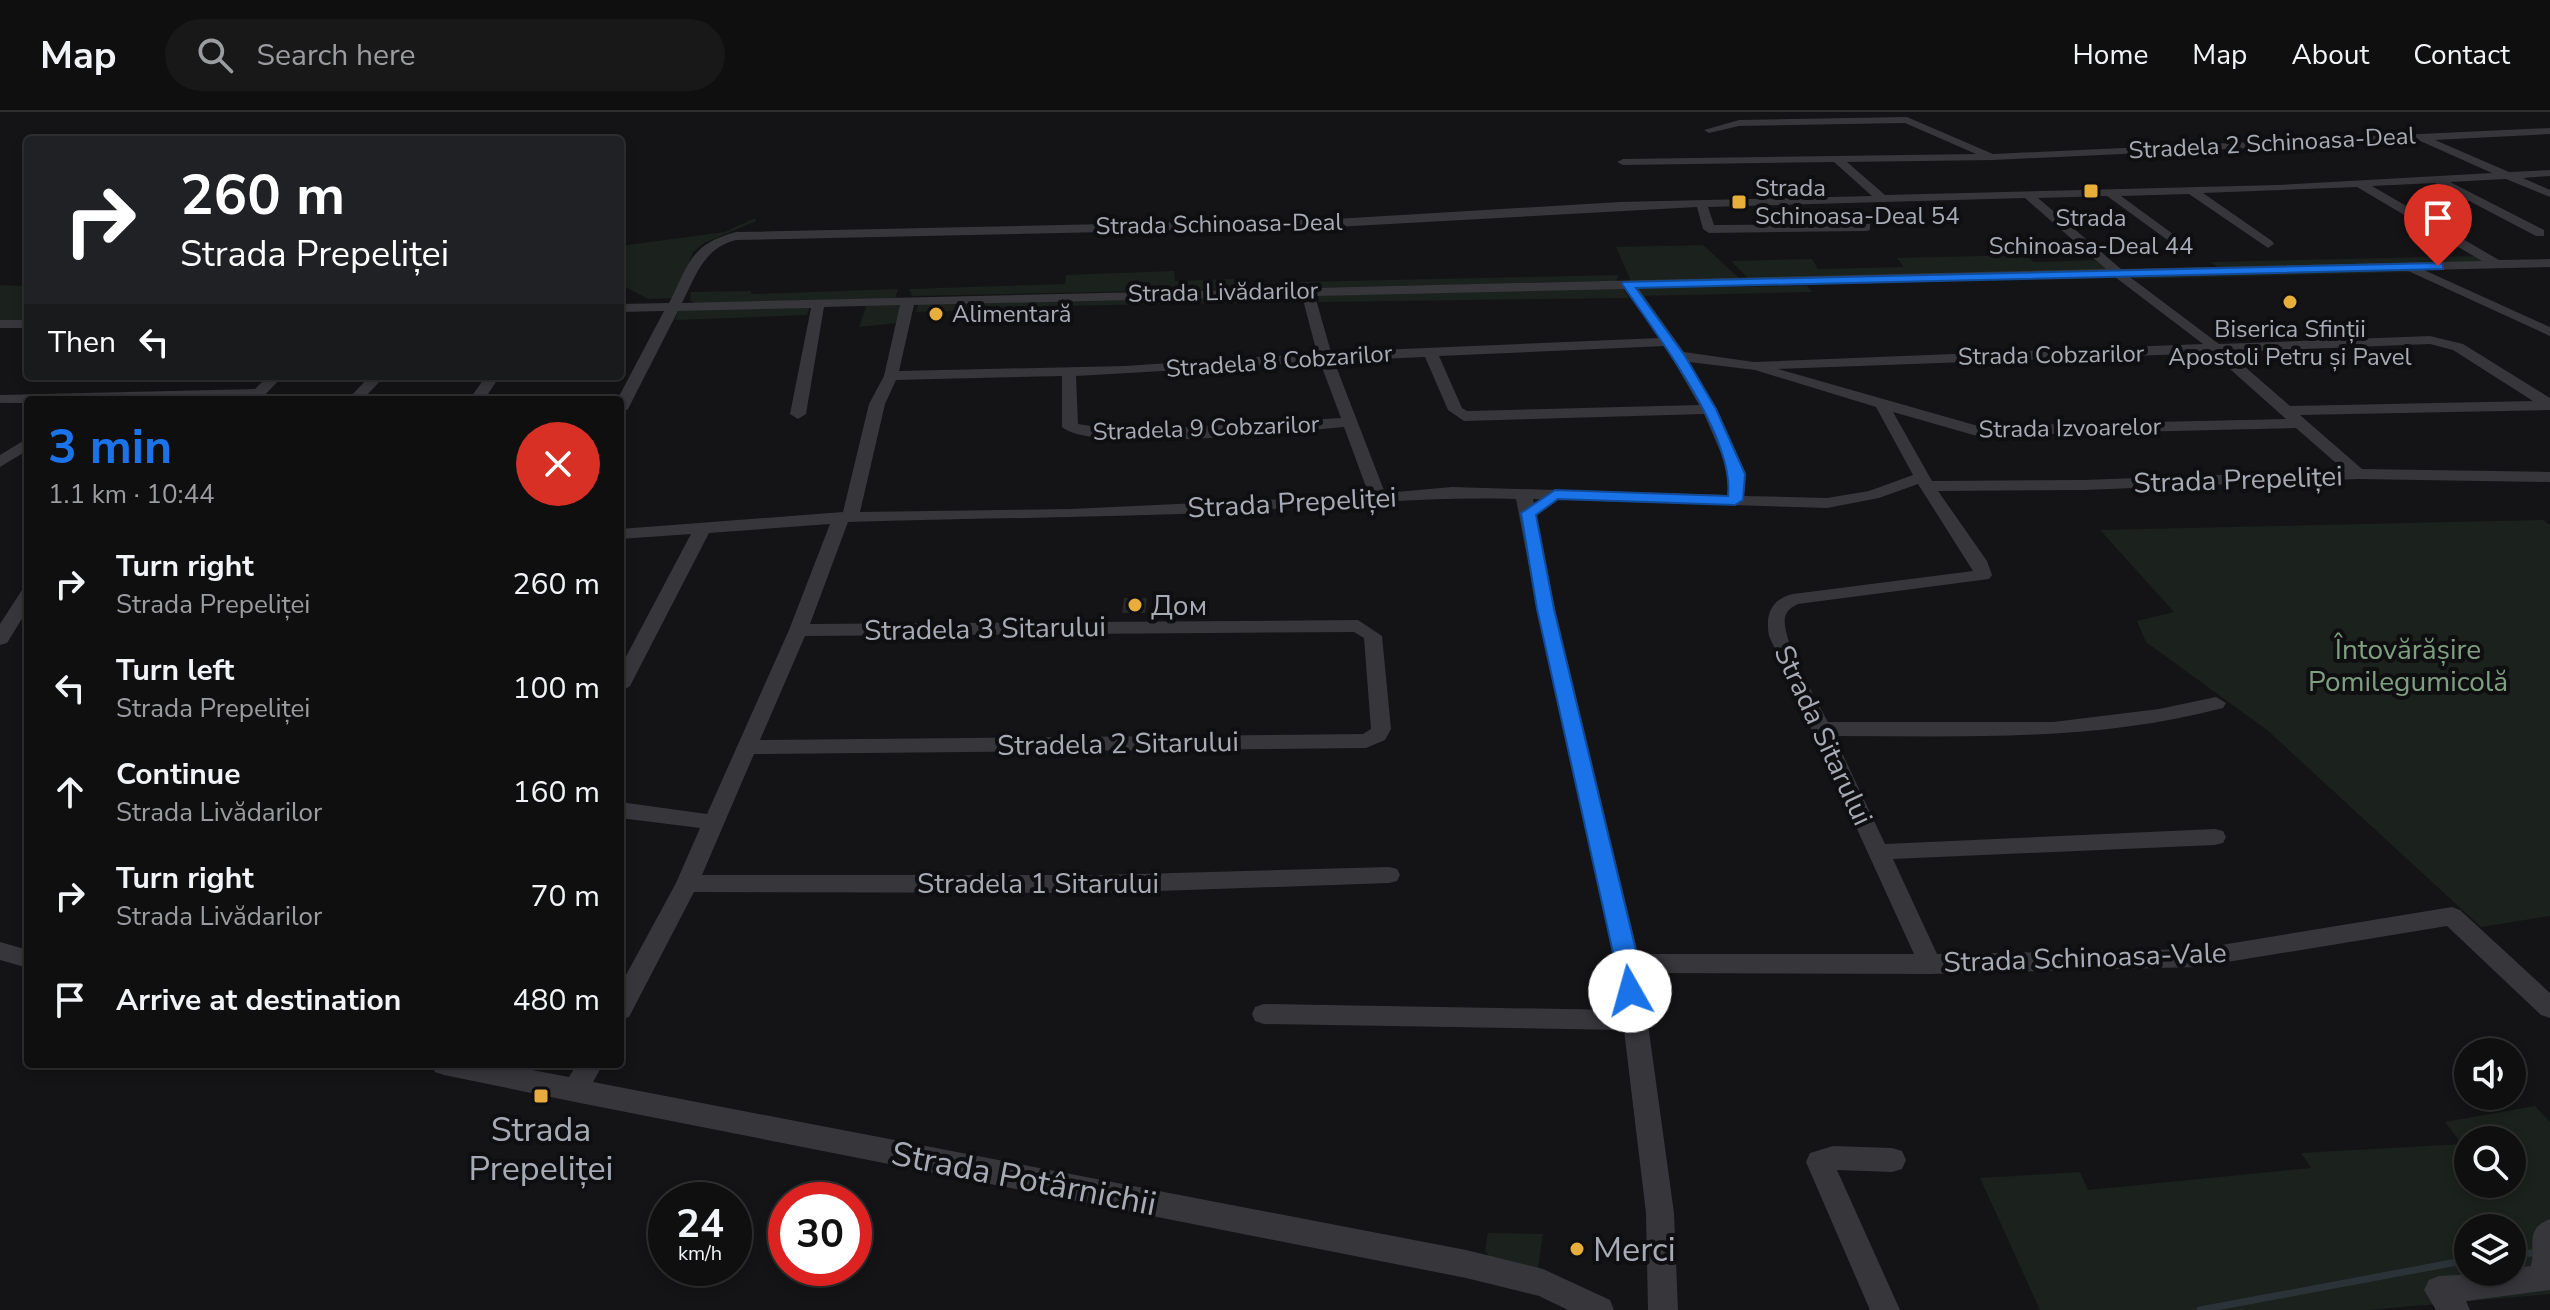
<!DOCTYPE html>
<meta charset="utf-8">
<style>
:root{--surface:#0f0f10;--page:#181819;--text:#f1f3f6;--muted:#9b9c9f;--line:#2f2f30;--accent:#1a73e8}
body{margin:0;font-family:"Nunito Sans",sans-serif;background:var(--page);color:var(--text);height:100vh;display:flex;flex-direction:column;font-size:30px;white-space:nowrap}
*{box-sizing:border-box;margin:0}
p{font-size:26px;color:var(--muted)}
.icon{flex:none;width:44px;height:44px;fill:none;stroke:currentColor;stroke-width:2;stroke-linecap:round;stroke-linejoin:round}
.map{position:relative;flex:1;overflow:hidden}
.side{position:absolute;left:24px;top:284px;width:600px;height:672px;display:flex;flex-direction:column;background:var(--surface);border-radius:8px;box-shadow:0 4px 12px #0003,0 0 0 2px var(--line)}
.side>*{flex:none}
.hud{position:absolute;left:24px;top:24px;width:600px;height:244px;border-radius:8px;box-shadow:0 4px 12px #0003,0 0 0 2px var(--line);background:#202124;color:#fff;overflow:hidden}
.fabs{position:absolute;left:2454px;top:926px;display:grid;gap:16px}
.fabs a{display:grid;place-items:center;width:72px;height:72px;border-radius:50%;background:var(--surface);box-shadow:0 4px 12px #0003,0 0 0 2px var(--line);font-size:40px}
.speed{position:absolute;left:648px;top:1070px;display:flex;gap:16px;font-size:40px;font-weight:700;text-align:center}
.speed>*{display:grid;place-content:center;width:104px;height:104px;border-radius:50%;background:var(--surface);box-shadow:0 4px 12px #0003,0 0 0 2px var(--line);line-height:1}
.speed small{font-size:20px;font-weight:400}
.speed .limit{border:12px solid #d22;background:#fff;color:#111}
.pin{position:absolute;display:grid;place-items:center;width:68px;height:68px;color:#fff;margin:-82px -34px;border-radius:50% 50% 50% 0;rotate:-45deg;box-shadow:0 0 8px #0007}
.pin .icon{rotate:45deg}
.me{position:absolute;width:88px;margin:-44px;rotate:353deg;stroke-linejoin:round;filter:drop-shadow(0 0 6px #0008)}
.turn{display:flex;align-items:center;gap:28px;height:168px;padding:0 24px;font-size:36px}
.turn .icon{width:104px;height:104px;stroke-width:2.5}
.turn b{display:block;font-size:56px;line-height:68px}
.then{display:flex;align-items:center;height:76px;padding:0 24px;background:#0003;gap:16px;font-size:30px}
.round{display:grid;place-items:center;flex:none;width:84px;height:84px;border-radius:42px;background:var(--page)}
.overview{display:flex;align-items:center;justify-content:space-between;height:136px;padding:0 24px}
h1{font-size:48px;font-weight:700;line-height:60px;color:var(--accent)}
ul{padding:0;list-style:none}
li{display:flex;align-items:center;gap:24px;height:104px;padding:0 24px}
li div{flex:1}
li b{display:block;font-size:30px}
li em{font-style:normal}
header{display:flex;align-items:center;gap:48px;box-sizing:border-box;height:112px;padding:0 40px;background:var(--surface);border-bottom:2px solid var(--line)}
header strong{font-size:38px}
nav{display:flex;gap:44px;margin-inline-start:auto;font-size:28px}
.search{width:560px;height:72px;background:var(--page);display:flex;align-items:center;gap:20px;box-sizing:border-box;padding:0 28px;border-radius:44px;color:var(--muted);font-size:30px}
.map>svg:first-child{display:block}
.green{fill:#1b211c;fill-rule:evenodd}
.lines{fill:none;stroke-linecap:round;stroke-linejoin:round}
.stream{stroke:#2b3339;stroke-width:7}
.building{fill:#27272a}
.minor{fill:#36363b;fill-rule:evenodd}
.route{fill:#1a73e8;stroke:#114b97;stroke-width:2}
.poi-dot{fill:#e7ae3b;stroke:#0f0f11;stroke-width:3}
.labels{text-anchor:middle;stroke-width:8;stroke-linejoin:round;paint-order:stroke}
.far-street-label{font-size:24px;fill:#a7abb5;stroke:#0f0f11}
.far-poi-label{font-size:24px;fill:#a7abb5;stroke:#0f0f11;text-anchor:start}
.street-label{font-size:28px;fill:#a7abb5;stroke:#0f0f11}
.poi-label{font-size:28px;fill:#a7abb5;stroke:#0f0f11;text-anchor:start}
.park-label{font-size:28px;fill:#7f9f81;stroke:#0f0f11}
.near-poi-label{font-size:34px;fill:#a7abb5;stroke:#0f0f11}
.near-street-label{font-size:34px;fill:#a7abb5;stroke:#0f0f11}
</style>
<header>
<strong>Map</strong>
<div class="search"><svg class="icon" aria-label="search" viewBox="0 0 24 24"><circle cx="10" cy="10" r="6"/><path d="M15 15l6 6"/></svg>Search here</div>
<nav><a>Home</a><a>Map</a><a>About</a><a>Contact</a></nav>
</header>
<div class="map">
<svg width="2550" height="1198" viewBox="0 0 2550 1198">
<rect width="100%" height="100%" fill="#141416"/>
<!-- green -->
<g class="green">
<polygon points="755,106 756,109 704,131 693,140 675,186 648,187 620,172 620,134 725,120"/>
<polygon points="1703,133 1742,169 1631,169 1616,135"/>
<polygon points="2026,143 2034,150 2099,148 2112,160 1750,168 1731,149 1812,147 1818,157 1904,155 1897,146"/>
<polygon points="2478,144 2489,151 2220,157 2211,150"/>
<polygon points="2409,158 2414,160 2135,167 2131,164"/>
<polygon points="1174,159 1175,169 1234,167 1236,172 1291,171 1283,176 912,184 909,177 1065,172 1066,163"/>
<polygon points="1619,163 1616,169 1306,176 1299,170"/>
<polygon points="0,173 28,174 28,209 0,209"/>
<polygon points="1807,174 1812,180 1641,184 1637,179 1642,176"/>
<polygon points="1622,175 1629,186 1319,190 1318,182"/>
<polygon points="898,177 895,187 696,192 690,188 691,180 751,179 751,182"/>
<polygon points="1299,181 1303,190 1043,194 1041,197 916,200 919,191"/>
<polygon points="902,191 898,211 859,215 867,192"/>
<polygon points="810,194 807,203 675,208 679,197"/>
<polygon points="2543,408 2550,413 2550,804 2481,815 2267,618 2146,530 2137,509 2174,500 2100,418"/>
<path d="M 2535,994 L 2550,1010 L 2550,1182 L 2368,1198 L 2040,1198 L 1980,1066 L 2080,1060 L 2088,1078 L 2311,1056 L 2301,1041 L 2462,1032 L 2445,1010 ZM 2468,1028 L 2512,1028 L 2512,1072 L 2468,1072 ZM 2468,1116 L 2512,1116 L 2512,1160 L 2468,1160 Z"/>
<polygon points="1488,1121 1543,1122 1538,1157 1489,1145 1485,1138"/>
</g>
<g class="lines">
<!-- stream -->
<g class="stream">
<polyline points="2512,1142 2550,1140"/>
<polyline points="2200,1198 2468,1148"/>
</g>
</g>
<!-- building -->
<polygon class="building" points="1124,486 1147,486 1145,501 1122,501"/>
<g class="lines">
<!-- minor -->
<g class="minor">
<path d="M 1907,5 L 1993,42 L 2550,16 L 2550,22 L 2435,28 L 2509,60 L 2550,58 L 2550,64 L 2523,66 L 2550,78 L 2550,85 L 2506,67 L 2450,70 L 2544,118 L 2544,124 L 2536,124 L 2435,71 L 2372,74 L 2499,148 L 2550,147 L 2550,155 L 2424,158 L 2550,215 L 2550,224 L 2406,158 L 2130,165 L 2219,232 L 2430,224 L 2463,232 L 2550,286 L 2550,298 L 2300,303 L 2362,357 L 2550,360 L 2550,370 L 2358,367 L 2084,378 L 1938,379 L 1987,449 L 1992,463 L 1989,467 L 1798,492 C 1792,495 1787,498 1785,505 C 1781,528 1817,588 1828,610 L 2053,610 L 2159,597 L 2216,585 L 2226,591 L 2223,596 C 2096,630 1965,624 1834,624 L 1885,732 L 2215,717 L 2223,719 L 2226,725 L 2223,731 L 2215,733 L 1893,747 L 1937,842 L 2197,837 L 2452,795 L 2460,798 L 2550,881 L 2550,906 L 2541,903 L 2447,814 L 2197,855 L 1930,862 L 1641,861 L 1674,1101 L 1678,1198 L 1648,1198 L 1646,1101 L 1624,918 L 1264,912 L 1255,909 L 1252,902 L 1255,895 L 1264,892 L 1622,898 L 1616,851 L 1537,497 L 1516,387 C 1419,384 1322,395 1225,400 C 1099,406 973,406 848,410 L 810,512 L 1358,508 L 1382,524 L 1391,617 L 1385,628 L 1366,636 L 754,642 L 702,763 L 1102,763 L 1389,755 L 1397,757 L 1400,763 L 1397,769 L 1389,771 L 1102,781 L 694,780 L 629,905 L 620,908 L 620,874 L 676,771 L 700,716 L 620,706 L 620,690 L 707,702 L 789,518 L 830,412 L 709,421 L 630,574 L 620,580 L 620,556 L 691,422 L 620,427 L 620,417 L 843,400 L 869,292 L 884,264 L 900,193 L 824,195 L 806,302 L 798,307 L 790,302 L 811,196 L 678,199 L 628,297 L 620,302 L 620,288 L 617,288 L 664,199 L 620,200 L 620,192 L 669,191 C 689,152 690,132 736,120 L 1335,107 L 1620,90 L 1872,84 L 1834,50 L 1623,53 L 1617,50 L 1623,47 L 1976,42 L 1905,11 L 1739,14 L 1709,21 L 1704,18 L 1739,8 ZM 2418,28 L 2492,61 L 2277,73 L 1885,83 L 1847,50 L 1994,48 ZM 2357,75 L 2482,149 L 2121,157 L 2038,86 L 2107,84 L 2173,132 L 2177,131 L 2177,125 L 2121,84 L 2189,82 L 2268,136 L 2274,132 L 2272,129 L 2203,81 ZM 2025,86 L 2106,157 L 682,191 C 696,163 704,136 736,128 L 1335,115 L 1697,95 L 1703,117 L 1709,121 L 1866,119 L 1870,118 L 1870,112 L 1714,113 L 1708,95 ZM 2115,165 L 2203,232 L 1754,250 L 1684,240 L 1638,176 ZM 1625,177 L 1659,226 L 1331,240 L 1315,184 ZM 1302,184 L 1317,241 L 1125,254 L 899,259 L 914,193 ZM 2430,232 L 2453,238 L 2533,289 L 2290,294 L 2228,240 ZM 1665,234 L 1699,293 L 1467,299 L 1462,296 L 1439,244 ZM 2212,241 L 2286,307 L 1978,314 L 1778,257 ZM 1425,245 L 1448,298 L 1464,309 L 1704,302 L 1730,362 L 1727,383 L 1452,375 L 1385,381 L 1334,249 ZM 1320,250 L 1341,306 L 1156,317 L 1116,318 L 1078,312 L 1076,264 ZM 1689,250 L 1755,258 L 1876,295 L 1913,363 L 1869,379 L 1827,386 L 1744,384 L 1746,362 L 1717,297 ZM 1062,264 L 1062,315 C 1092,342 1297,319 1344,315 L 1369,383 L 1071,397 L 860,400 L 885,292 L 896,268 ZM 1893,300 L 1977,324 L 2296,316 L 2344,358 L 2084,368 L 1932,369 ZM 1918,372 L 1973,459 L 1793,482 C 1771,487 1765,503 1769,524 L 1914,842 L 1638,842 L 1555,497 L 1533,387 L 1827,396 L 1879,386 ZM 1354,520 L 1364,526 L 1371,617 L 1363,622 L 760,628 L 805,524 Z"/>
<rect x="0" y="208" width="28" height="8"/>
<polygon points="268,264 283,264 260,288 28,288 28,291 0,291 0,283 255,277"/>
<polygon points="370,264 385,264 362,288 347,288"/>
<polygon points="486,264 500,264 484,288 469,288"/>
<polygon points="28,326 28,338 0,355 0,343"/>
<polygon points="28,477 28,497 7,531 0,533 0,512 22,478"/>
<polygon points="0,830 28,838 28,856 0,848"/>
<polygon points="431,952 500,952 569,965 577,952 603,952 593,970 1466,1138 1543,1157 1610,1188 1614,1198 1568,1198 1539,1184 1466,1166 575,990 444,963 435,960"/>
<polygon points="1833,1034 1892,1036 1902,1039 1906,1048 1902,1057 1892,1060 1837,1058 1900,1198 1870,1198 1806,1050 1810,1041"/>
<path d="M 2550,1107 L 2550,1178 L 2466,1189 L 2470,1198 L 2436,1198 L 2424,1178 L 2429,1168 L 2439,1164 L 2512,1160 L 2512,1156 L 2531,1154 C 2536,1133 2524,1117 2550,1107 Z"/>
</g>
</g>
<!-- route -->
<path class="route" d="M 2438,151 L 2443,152 L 2443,157 L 1636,176 L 1685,244 L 1716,297 L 1745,362 L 1743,388 L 1735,393 L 1558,387 L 1536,403 L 1554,497 L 1639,851 L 1642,879 L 1638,886 L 1623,886 L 1537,497 L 1521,401 L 1555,378 L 1728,384 C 1735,324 1656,222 1622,172 L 1623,170 Z"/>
<!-- markers -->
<g class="poi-dot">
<rect x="2083" y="71" width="16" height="16" rx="4"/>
<rect x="1731" y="82" width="16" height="16" rx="4"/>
<circle cx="2290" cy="190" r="8"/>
<circle cx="936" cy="202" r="8"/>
<circle cx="1135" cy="493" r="8"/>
<rect x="533" y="976" width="16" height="16" rx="4"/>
<circle cx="1577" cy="1137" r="8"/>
</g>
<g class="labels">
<!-- far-street labels -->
<g class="far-street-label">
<text transform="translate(2272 31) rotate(-3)" y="8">Stradela 2 Schinoasa-Deal</text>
<text transform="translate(1219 112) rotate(-1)" y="8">Strada Schinoasa-Deal</text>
<text transform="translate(1223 180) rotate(-1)" y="8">Strada Livădarilor</text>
<text transform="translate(2051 243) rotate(-1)" y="8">Strada Cobzarilor</text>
<text transform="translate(1279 249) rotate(-4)" y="8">Stradela 8 Cobzarilor</text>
<text transform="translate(1206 316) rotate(-2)" y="8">Stradela 9 Cobzarilor</text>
<text transform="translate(2070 316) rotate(-1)" y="8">Strada Izvoarelor</text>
</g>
<!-- far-poi labels -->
<g class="far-poi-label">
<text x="1755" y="84">Strada<tspan x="1755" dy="28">Schinoasa-Deal 54</tspan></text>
<text x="2091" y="114" text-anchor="middle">Strada<tspan x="2091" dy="28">Schinoasa-Deal 44</tspan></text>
<text x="952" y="210">Alimentară</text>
<text x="2290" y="225" text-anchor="middle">Biserica Sfinții<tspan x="2290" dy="28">Apostoli Petru și Pavel</tspan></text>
</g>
<!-- street labels -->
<g class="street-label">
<text transform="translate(2238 367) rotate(-2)" y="10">Strada Prepeliței</text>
<text transform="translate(1292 390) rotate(-3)" y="10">Strada Prepeliței</text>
<text transform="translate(985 516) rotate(-1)" y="10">Stradela 3 Sitarului</text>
<text transform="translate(1824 623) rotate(65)" y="10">Strada Sitarului</text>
<text transform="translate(1118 631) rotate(-1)" y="10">Stradela 2 Sitarului</text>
<text x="1038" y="781">Stradela 1 Sitarului</text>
<text transform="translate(2085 845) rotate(-2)" y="10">Strada Schinoasa-Vale</text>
</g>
<!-- poi labels -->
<g class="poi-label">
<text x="1151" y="503">Дом</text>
</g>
<!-- park labels -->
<g class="park-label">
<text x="2408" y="547">Întovărășire<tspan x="2408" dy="32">Pomilegumicolă</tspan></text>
</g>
<!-- near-poi labels -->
<g class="near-poi-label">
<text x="541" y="1029">Strada<tspan x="541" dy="39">Prepeliței</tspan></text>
<text x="1593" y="1149" text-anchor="start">Merci</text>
</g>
<!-- near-street labels -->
<g class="near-street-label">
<text transform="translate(1024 1066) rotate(11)" y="12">Strada Potârnichii</text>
</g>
</g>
</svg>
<div class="fabs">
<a><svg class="icon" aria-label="sound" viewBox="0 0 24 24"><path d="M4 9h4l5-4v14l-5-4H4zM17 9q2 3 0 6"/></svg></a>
<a><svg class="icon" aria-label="search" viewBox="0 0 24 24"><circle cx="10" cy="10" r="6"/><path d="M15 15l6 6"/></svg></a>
<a><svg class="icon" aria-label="layers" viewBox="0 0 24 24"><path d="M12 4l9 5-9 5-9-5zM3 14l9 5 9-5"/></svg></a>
</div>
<div class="speed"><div>24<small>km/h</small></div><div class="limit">30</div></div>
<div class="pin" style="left:2438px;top:154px;background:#d93025"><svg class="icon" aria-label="arrive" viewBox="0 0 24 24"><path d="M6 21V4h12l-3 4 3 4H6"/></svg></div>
<svg class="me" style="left:1630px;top:879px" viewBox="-20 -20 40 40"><circle r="19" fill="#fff"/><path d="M0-13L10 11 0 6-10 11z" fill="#1a73e8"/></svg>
<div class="hud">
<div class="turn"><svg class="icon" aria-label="right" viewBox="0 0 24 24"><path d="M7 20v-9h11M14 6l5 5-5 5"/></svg><div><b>260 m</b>Strada Prepeliței</div></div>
<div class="then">Then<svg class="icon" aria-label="left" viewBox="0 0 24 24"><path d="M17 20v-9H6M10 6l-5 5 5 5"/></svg></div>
</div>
<section class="side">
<div class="overview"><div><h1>3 min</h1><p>1.1 km · 10:44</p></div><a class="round" style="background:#d93025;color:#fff"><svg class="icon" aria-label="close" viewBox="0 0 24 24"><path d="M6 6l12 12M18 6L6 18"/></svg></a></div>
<ul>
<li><svg class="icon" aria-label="right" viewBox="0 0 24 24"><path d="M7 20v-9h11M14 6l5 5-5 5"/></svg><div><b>Turn right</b><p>Strada Prepeliței</p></div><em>260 m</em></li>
<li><svg class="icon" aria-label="left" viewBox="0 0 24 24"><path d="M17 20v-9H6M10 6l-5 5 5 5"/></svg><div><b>Turn left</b><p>Strada Prepeliței</p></div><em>100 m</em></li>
<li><svg class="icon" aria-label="ahead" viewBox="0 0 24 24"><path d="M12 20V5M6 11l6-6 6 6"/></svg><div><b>Continue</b><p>Strada Livădarilor</p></div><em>160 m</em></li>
<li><svg class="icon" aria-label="right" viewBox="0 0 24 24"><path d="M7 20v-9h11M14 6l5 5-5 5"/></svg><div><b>Turn right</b><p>Strada Livădarilor</p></div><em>70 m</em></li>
<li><svg class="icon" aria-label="arrive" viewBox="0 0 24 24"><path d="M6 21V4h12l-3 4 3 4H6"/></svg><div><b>Arrive at destination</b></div><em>480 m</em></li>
</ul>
</section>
</div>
